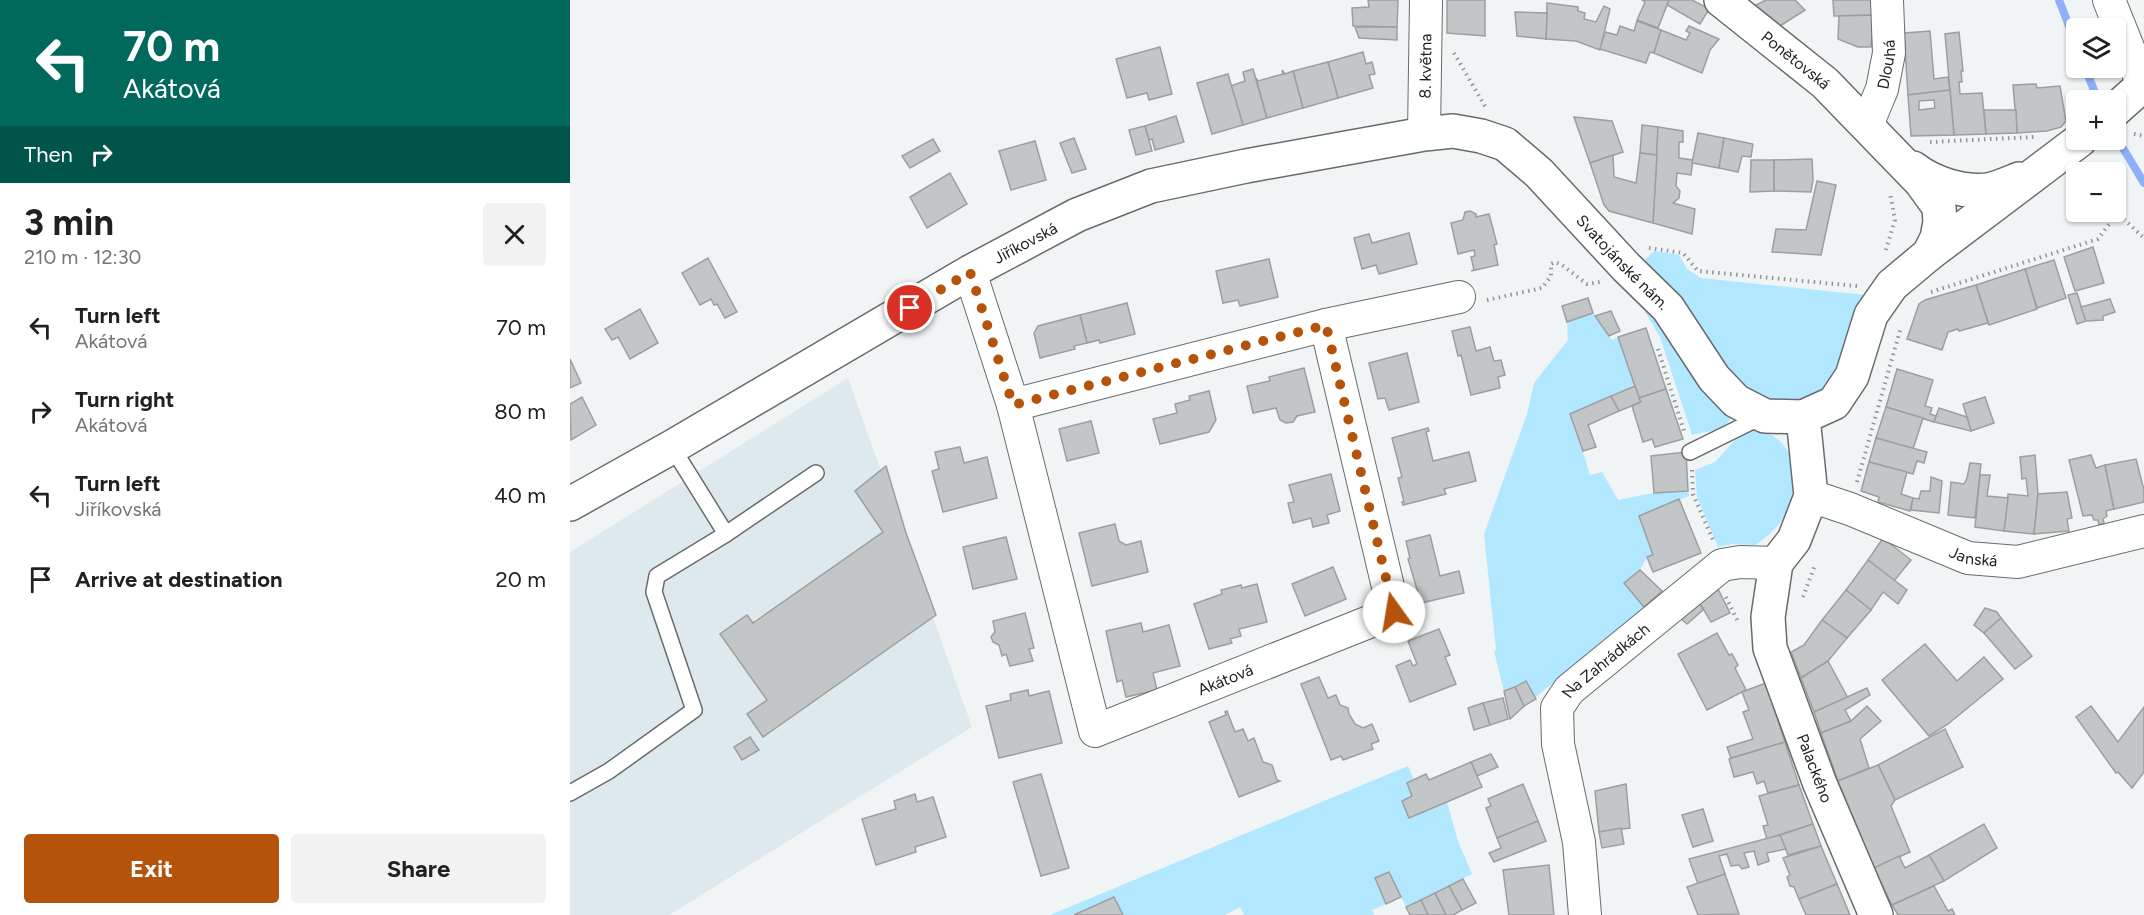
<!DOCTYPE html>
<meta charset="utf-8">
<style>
:root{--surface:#fff;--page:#f2f2f2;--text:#202124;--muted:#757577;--accent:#b45309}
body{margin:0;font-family:Figtree,sans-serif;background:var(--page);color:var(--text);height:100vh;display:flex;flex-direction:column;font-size:22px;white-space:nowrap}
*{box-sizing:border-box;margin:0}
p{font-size:20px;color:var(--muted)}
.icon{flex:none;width:33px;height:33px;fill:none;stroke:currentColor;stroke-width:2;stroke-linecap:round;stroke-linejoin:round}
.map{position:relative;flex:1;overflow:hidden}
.sheet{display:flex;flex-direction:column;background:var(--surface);width:570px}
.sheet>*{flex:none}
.guide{background:#00695c;color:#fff;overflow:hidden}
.fabs{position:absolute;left:1496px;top:18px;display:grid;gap:12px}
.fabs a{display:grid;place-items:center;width:60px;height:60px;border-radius:6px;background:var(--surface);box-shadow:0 2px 4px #0004;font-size:30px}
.pin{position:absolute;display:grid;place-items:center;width:51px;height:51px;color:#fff;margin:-26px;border:3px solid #fff;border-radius:50%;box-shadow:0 2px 6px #0007}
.me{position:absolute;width:66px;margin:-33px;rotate:347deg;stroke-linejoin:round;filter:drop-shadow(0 0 4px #0008)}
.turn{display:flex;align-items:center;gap:21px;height:126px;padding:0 24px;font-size:27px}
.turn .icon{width:78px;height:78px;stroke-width:2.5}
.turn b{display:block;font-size:42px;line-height:51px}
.then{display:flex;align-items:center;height:57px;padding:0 24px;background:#0003;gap:12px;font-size:22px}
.round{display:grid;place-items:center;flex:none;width:63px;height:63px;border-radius:6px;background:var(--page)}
.summary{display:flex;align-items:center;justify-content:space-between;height:102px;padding:0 24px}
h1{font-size:36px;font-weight:700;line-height:45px}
.action{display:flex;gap:12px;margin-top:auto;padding:12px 24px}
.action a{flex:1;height:69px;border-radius:6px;background:var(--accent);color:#fff;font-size:24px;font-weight:700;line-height:69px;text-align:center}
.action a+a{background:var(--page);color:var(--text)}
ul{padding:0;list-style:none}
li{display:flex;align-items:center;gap:18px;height:84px;padding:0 24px}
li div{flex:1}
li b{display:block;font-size:22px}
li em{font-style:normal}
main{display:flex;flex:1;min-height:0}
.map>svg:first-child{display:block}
.built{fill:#dee9ee}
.green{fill:#b2e8ff}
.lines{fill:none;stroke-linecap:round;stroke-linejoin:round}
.stream{stroke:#8db0f9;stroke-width:8}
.building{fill:#c2c6c7;stroke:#9b9f9f;stroke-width:1.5;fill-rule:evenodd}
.service-casing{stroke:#686b6d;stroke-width:18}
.minor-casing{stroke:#686b6d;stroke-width:34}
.tertiary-casing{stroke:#686b6d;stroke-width:36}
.path{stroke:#919495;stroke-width:4;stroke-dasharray:1.5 4.5;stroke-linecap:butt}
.service{stroke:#fff;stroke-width:15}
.minor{stroke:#fff;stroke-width:32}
.tertiary{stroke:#fff;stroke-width:33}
.route{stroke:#b45309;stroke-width:10;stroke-dasharray:0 18}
.labels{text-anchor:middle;stroke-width:4.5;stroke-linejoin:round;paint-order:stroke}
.street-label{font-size:16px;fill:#212223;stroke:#fff}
</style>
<main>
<section class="sheet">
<div class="guide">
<div class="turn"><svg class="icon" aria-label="left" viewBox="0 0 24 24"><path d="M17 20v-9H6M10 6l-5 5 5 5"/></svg><div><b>70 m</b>Akátová</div></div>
<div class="then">Then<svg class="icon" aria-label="right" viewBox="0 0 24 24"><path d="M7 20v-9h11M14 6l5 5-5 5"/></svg></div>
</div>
<div class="summary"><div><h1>3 min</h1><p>210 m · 12:30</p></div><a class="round"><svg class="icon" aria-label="close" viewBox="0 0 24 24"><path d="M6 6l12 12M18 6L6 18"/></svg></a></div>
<ul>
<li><svg class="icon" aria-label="left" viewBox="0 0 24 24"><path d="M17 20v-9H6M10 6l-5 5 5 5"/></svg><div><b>Turn left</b><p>Akátová</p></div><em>70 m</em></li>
<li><svg class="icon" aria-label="right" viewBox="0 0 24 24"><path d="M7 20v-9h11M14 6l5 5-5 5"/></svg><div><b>Turn right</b><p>Akátová</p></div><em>80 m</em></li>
<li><svg class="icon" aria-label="left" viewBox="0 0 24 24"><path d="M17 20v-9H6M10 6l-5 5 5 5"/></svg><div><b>Turn left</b><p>Jiříkovská</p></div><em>40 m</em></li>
<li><svg class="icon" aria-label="arrive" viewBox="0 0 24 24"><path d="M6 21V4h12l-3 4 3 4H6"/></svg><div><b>Arrive at destination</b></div><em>20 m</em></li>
</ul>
<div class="action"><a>Exit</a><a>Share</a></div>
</section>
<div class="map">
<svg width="1574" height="915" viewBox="0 0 1574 915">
<rect width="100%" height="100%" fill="#f0f4f5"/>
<!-- built -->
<polygon class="built" points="278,378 402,727 99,915 0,915 0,552"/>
<!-- green -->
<g class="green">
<polygon points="1084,251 1109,255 1117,269 1131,278 1296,295 1265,378 1250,391 1229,401 1204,403 1182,396 1163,380 1113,302 1074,261"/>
<polygon points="1065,295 1098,331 1142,402 1163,417 1151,429 1122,435 1090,337"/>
<polygon points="1023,313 1042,340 1048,337 1065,386 1001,414 1020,475 1032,472 1048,500 1084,493 1118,491 1119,496 1069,516 1083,555 1077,557 1070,570 1054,584 1074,607 965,698 956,681 934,691 924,651 926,650 914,534 957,414 964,383 998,340 997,322"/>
<path d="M 1185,429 C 1191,431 1200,433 1206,438 C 1234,459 1226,507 1204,530 C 1198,536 1191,540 1186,545 L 1163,544 L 1148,547 L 1127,497 L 1125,470 L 1145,462 L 1165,440 Z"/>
<polygon points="838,766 844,780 837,783 842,796 832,801 839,817 877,802 888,841 902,874 836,907 819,872 805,878 816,904 802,910 804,915 674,915 670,907 655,915 480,915"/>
</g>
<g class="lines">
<!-- stream -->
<g class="stream">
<polyline points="1489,0 1506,44"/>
<polyline points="1515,68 1528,100"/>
<polyline points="1545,135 1574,183"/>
</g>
</g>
<!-- building -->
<g class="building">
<polygon points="798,0 828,0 827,27 783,26 782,8 799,7"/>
<polygon points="877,0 915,0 915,36 877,33"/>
<polygon points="1072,0 1099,0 1088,28 1067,20 1075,2"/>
<polygon points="1099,0 1122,0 1139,9 1130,24 1097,5"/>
<polygon points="1196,0 1225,0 1235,10 1210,26 1184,6"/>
<polygon points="1263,0 1302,0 1304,15 1264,16"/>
<polygon points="977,3 1008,7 1008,11 1015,13 1014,19 1026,22 1034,6 1040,9 1030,50 1006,41 976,39"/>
<polygon points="945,12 977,13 976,39 947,36"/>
<polygon points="1304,15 1301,47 1288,47 1268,39 1269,16"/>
<polygon points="1067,21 1091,30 1084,53 1080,52 1076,63 1030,49 1035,32 1047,35 1050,26 1064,31"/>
<polygon points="1119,26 1149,39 1140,50 1132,73 1084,53 1091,30 1116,40 1120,33 1116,31"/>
<polygon points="785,27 827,27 827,40 789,38"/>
<polygon points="1360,31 1364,79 1378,77 1380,90 1338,95 1334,33"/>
<polygon points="1389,32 1393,71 1391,71 1392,82 1389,82 1390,94 1412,93 1416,134 1384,135 1375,34"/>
<polygon points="590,47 602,94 579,100 577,93 557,98 546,59"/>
<polygon points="793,52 796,64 802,62 805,74 799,75 803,88 768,98 758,62"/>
<polygon points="758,62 768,98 733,108 723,71"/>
<polygon points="683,69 697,118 673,125 661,86 675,81 673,72"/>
<polygon points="712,70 715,74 723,71 733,108 697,118 686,78 688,81 713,74"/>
<polygon points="658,74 673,125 642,134 627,83"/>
<polygon points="1466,84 1467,88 1490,86 1496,121 1491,127 1477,131 1447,133 1443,85"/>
<path d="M 1380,90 L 1384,135 L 1341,136 L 1338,95 ZM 1364,100 L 1365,108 L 1349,110 L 1349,101 Z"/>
<polygon points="1414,110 1446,110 1447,133 1416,134"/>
<polygon points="606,116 614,142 585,150 582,139 579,140 575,126"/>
<polygon points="1004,117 1042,121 1053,152 1020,163"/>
<polygon points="1072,125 1088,127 1087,155 1070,153"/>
<polygon points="575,126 582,151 566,155 559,130"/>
<polygon points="1088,127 1113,131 1113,142 1109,142 1109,158 1123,160 1121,175 1107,173 1106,186 1110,191 1109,198 1103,203 1125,209 1122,234 1083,223"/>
<polygon points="1128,133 1154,138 1149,168 1122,163"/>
<polygon points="504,138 516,169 502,173 490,143"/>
<polygon points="1154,138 1183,144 1181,157 1172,156 1168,172 1149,168"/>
<polygon points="363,139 370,151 340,168 332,156"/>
<polygon points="465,141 476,180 441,190 429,151"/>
<polygon points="1070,153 1087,155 1083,223 1039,211 1034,205 1020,163 1043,155 1044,177 1066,183"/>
<polygon points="1242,159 1243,179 1241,192 1204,191 1204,160"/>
<polygon points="1181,160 1204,160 1204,191 1180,192"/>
<polygon points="380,173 397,204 357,228 340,197"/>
<polygon points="1247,181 1266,185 1251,255 1202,252 1206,229 1236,230"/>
<polygon points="900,211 906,214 906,217 919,214 927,244 924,245 928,265 901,271 904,270 901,257 905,256 904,250 888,254 881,223 893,220 895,212"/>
<polygon points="839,233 847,264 809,274 806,265 792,269 784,238 799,234 802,243"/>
<polygon points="1523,247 1534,283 1505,291 1494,257"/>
<polygon points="138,258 167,312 155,318 147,304 144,305 141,299 130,305 112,273"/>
<polygon points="699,259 708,297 670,306 668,300 653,303 646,271"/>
<polygon points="1484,260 1496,298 1467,308 1455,269"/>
<polygon points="1455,269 1467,309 1419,325 1406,285"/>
<polygon points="1406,285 1418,323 1389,331 1388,329 1378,332 1372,350 1337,339 1349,304 1355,300"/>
<polygon points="1507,293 1516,321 1507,324 1498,295"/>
<polygon points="1018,298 1023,313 997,322 992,306"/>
<polygon points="1540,299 1545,312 1533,316 1533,320 1516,321 1511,307"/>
<polygon points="557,303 565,334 530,343 529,340 517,343 510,315"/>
<polygon points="70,309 88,343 60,359 48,337 42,340 35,329"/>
<polygon points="1041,311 1050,331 1039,336 1025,316"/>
<polygon points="510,315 517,343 504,346 505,349 470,358 464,333 468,326"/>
<polygon points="900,327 906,351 920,347 924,361 931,360 935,375 928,377 930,388 901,395 891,355 888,356 882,331"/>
<polygon points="1076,328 1096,389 1069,398 1048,337"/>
<polygon points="837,353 849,402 819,410 815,398 808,399 799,363"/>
<polygon points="0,359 11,383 0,388"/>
<polygon points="734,368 745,412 727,416 723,422 716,423 710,420 706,408 683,413 677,386 700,381 699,377"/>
<polygon points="1327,369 1363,380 1355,406 1362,408 1360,414 1366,416 1364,422 1316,407"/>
<polygon points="1065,386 1071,402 1049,411 1041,396"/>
<polygon points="1096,389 1113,439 1085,447 1082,439 1073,442 1062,406 1071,402 1069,398"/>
<polygon points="639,391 646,420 639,432 590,444 583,419 607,413 605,404 620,400 619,396"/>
<polygon points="1041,396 1049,411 1018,425 1026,447 1013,451 1000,414"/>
<polygon points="12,397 26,425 1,440 0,404"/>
<polygon points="1415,397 1424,423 1401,431 1393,404"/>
<polygon points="1316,407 1353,418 1343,449 1306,438"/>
<polygon points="1369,408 1397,417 1401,431 1364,422"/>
<polygon points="521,421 529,453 497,461 489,429"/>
<polygon points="858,428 859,431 856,432 863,461 899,452 906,481 874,489 876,494 833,505 832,502 834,502 828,478 832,477 822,438"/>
<polygon points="1306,438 1357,452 1354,463 1347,461 1343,474 1299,462"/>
<polygon points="390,447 394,463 417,457 427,498 373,512 362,471 369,469 365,452"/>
<polygon points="1116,452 1118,491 1084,493 1081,456"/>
<polygon points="1465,455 1468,494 1464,534 1434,531 1438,494 1458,496 1456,478 1452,479 1450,457"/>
<polygon points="1521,455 1526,468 1535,465 1544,509 1536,511 1537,516 1533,519 1534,523 1529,525 1528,520 1524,520 1522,515 1513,516 1499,460"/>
<polygon points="1566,459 1574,490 1574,502 1544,509 1535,465"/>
<polygon points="1299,462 1337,472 1331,494 1343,498 1340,511 1308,502 1309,497 1291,491"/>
<polygon points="1400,463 1411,464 1405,518 1378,515 1381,482 1394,484 1397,478"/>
<polygon points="316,466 336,533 366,615 193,737 177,714 197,700 150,634 177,615 183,623 313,532 285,491"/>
<polygon points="761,474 770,511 757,515 759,523 743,527 741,518 723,523 718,503 724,502 719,485"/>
<polygon points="1410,475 1420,475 1417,496 1438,498 1434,531 1405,527"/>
<polygon points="1361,477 1372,481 1369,513 1341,510 1343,498 1349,499 1351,491 1360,491"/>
<polygon points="1497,492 1502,518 1497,519 1499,531 1464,534 1468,494"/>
<polygon points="1109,499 1131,553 1083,572 1077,557 1083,555 1069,516"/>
<polygon points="545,524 549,541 556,545 571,541 578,572 522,586 509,533"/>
<polygon points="860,535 870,576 889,571 894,593 851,603 838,559 840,558 836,541"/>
<polygon points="436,537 447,579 403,589 393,547"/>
<polygon points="1313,538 1341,560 1324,581 1298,560"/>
<polygon points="1298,560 1337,590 1328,604 1313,592 1301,610 1276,590"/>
<polygon points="763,567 776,599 735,616 722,584"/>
<polygon points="1070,570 1092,591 1074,607 1054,583"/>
<polygon points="687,584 697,622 669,629 671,636 660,639 662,643 639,649 624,604 652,594 651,590 671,585 672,588"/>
<polygon points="1147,587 1160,613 1141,622 1128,600"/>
<polygon points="1276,590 1301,610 1277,638 1252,620"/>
<polygon points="1128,600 1133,610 1117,624 1109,617"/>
<polygon points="1415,608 1427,612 1431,618 1414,633 1404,625"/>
<polygon points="455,613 464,648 459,649 463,661 440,666 436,654 432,656 429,645 423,642 421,637 425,632 423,621"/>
<polygon points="1431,618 1462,656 1445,669 1414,633"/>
<polygon points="1252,620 1277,638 1258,661 1231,678 1221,652 1234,645"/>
<polygon points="571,623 573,632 599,625 610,666 583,673 587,690 556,697 552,680 547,682 536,631"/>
<polygon points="869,629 880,655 875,657 886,684 840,702 826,666 840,660 843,666 847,664 838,641"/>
<polygon points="1147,633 1159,655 1162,654 1168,665 1165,668 1176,690 1137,710 1108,654"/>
<polygon points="1355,644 1387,681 1414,657 1433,679 1378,724 1359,736 1312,680"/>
<polygon points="1258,661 1278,698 1244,712 1231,678"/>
<polygon points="749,677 758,698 766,695 770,705 778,708 779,714 785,724 793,728 802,724 809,741 801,744 803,749 773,760 771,756 761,760 731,684"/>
<polygon points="956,681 966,699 954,706 945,687"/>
<polygon points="1196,683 1215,742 1161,758 1157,747 1183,739 1173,712 1179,710 1172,692"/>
<polygon points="945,687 954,706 940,719 934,691"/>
<polygon points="1297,688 1300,695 1275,710 1281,721 1251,733 1244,712"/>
<polygon points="458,690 459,696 479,691 492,743 429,758 416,706 441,700 440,694"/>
<polygon points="933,698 938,719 920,725 913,703"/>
<polygon points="913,703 920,725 904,730 898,708"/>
<polygon points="1297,706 1311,721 1290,739 1299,768 1268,781 1251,733 1281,721"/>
<polygon points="1521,706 1548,742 1574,707 1574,772 1562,788 1548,772 1546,773 1506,717"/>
<polygon points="657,711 665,732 673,729 678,741 684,738 693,762 702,765 707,780 710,781 669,797 639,722 656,715 655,712"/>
<polygon points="1375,729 1393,767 1325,800 1308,765"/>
<polygon points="180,737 189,750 172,760 164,747"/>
<polygon points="1215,742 1229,785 1198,793 1194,781 1187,784 1183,772 1164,777 1159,759"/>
<polygon points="921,754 928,767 907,776 901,762"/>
<polygon points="901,762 912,787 839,818 832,801 842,796 837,783 856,774 859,780"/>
<polygon points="1308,765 1325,800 1321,806 1340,852 1304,868 1268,781"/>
<polygon points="471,774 499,868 471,876 443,782"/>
<polygon points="953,784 968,821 927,838 916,808 921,806 918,799"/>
<polygon points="1056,784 1060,828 1029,832 1025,791"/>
<polygon points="1229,785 1243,824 1197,839 1193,826 1198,825 1189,796"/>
<polygon points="345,794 347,802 363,797 376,837 345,847 346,852 306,865 292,819 326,809 324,801"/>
<polygon points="1133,809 1143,841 1123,847 1112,815"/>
<polygon points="968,821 976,841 924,862 919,853 931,848 927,838"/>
<polygon points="1243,824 1251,846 1218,855 1210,835"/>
<polygon points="1414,824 1427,848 1374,881 1359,855"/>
<polygon points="1051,828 1054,844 1032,848 1029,832"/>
<polygon points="1210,835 1216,849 1197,853 1199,861 1188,865 1184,851 1174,853 1179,867 1172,869 1169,865 1161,866 1157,854 1149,856 1155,874 1128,884 1119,859"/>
<polygon points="1251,846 1267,884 1229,899 1224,887 1220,886 1217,877 1220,875 1213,858"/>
<polygon points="1359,855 1374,881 1322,905 1304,868 1329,856 1335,868"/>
<polygon points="979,865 984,915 939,915 933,870"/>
<polygon points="819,872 831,897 816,904 805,878"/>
<polygon points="1155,874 1169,914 1128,915 1117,887"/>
<polygon points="893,879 906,903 892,910 879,886"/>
<polygon points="1267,884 1280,915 1236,915 1229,899"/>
<polygon points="879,886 892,910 883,915 876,915 865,893"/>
<polygon points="1364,886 1378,911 1382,909 1385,915 1328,915 1322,905"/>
<polygon points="865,893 876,915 858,915 851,900"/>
<polygon points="544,897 553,915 504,915"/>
<polygon points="851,900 858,915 840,915 836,907"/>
</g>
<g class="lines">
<defs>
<g id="service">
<polyline points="1120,452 1193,416"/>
<polyline points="156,534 246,473"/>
<polyline points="0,793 39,771 124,710 84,592 87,576 156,534 102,447"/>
</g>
<g id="minor">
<polyline points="1539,0 1573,85"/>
<path id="s1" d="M 1297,125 L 1312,89 L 1319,53 L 1317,0"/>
<path id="s2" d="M 854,134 L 856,0"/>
<path id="s3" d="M 400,272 L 443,405 L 525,731 L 824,612 L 756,325"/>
<polyline points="443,405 756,325 889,297"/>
<path id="s4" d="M 1241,496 L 1280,509 L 1398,558 L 1448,562 L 1574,531"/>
<path id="s5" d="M 1015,915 L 1009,842 L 988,744 L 987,708 L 999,690 L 1152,565 L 1170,562 L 1206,563"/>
</g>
<g id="tertiary">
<path id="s6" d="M 1151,0 L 1255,83 L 1351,182 L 1369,207 L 1370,222 L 1367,238 L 1359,254"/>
<polyline points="1545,110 1574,84"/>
<path d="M 1343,168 C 1362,183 1393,193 1418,190 C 1428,188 1439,183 1449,179"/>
<path id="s7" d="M 0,504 L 102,447 L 400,272 L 507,215 L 581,186 L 676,166 L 854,134 L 883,131 L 911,136 L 935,144 L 969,173 L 1056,267 L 1098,308 L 1144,378 L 1166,401 L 1195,416 L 1233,417"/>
<polyline points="1306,915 1250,784 1200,648 1198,617 1206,563 1224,540 1241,496 1233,417 1264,403 1282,376 1301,315 1322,285 1359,254 1510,140"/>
</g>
</defs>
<!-- service casing -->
<use href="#service" class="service-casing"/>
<!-- minor casing -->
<use href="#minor" class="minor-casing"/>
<!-- tertiary casing -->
<use href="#tertiary" class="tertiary-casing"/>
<!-- path -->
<g class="path">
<polyline points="884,53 916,108"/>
<polyline points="1564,134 1574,136"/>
<polyline points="1360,142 1464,137"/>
<polyline points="1545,211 1574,238"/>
<polyline points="1079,248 1113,253 1128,271 1287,286"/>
<polyline points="1316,250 1325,220 1320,193"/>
<polyline points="1361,292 1528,239 1546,215"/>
<polyline points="917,300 972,288 981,276 981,264 985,262 992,265 1017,284 1030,282"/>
<polyline points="1088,349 1115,434"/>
<polyline points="1122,470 1123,494 1143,540"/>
<polyline points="1287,482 1331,327"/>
<polyline points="1156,597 1167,620"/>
<polyline points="1233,597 1245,565"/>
</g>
<!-- service -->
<use href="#service" class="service"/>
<!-- minor -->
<use href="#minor" class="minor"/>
<!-- tertiary -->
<use href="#tertiary" class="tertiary"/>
</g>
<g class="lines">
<!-- route -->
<polyline class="route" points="340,308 400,272 443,405 756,325 824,612"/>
</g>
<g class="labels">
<!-- street labels -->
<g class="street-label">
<text dy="6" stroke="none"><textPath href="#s6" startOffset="96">Ponětovská</textPath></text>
<text dy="6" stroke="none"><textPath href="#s1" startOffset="64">Dlouhá</textPath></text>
<text dy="6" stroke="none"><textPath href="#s2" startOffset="68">8. května</textPath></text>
<text dy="6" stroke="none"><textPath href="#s7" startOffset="525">Jiříkovská</textPath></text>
<text dy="6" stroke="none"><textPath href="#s7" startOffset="1191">Svatojánské nám.</textPath></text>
<text dy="6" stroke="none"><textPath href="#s4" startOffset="174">Janská</textPath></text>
<text dy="6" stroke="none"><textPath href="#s5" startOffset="278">Na Zahrádkách</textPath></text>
<text dy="6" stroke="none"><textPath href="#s3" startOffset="616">Akátová</textPath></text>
<text transform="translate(1245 768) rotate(69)" y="6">Palackého</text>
</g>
</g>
</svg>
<div class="fabs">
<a><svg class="icon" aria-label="layers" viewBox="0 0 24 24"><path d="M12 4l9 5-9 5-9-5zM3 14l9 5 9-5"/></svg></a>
<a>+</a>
<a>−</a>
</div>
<div class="pin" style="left:340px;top:308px;background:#d93025"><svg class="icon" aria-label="arrive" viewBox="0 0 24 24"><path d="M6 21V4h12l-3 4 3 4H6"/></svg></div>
<svg class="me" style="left:824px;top:612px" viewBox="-20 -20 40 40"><circle r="19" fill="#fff"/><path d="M0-13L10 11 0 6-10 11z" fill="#b45309"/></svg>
</div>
</main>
